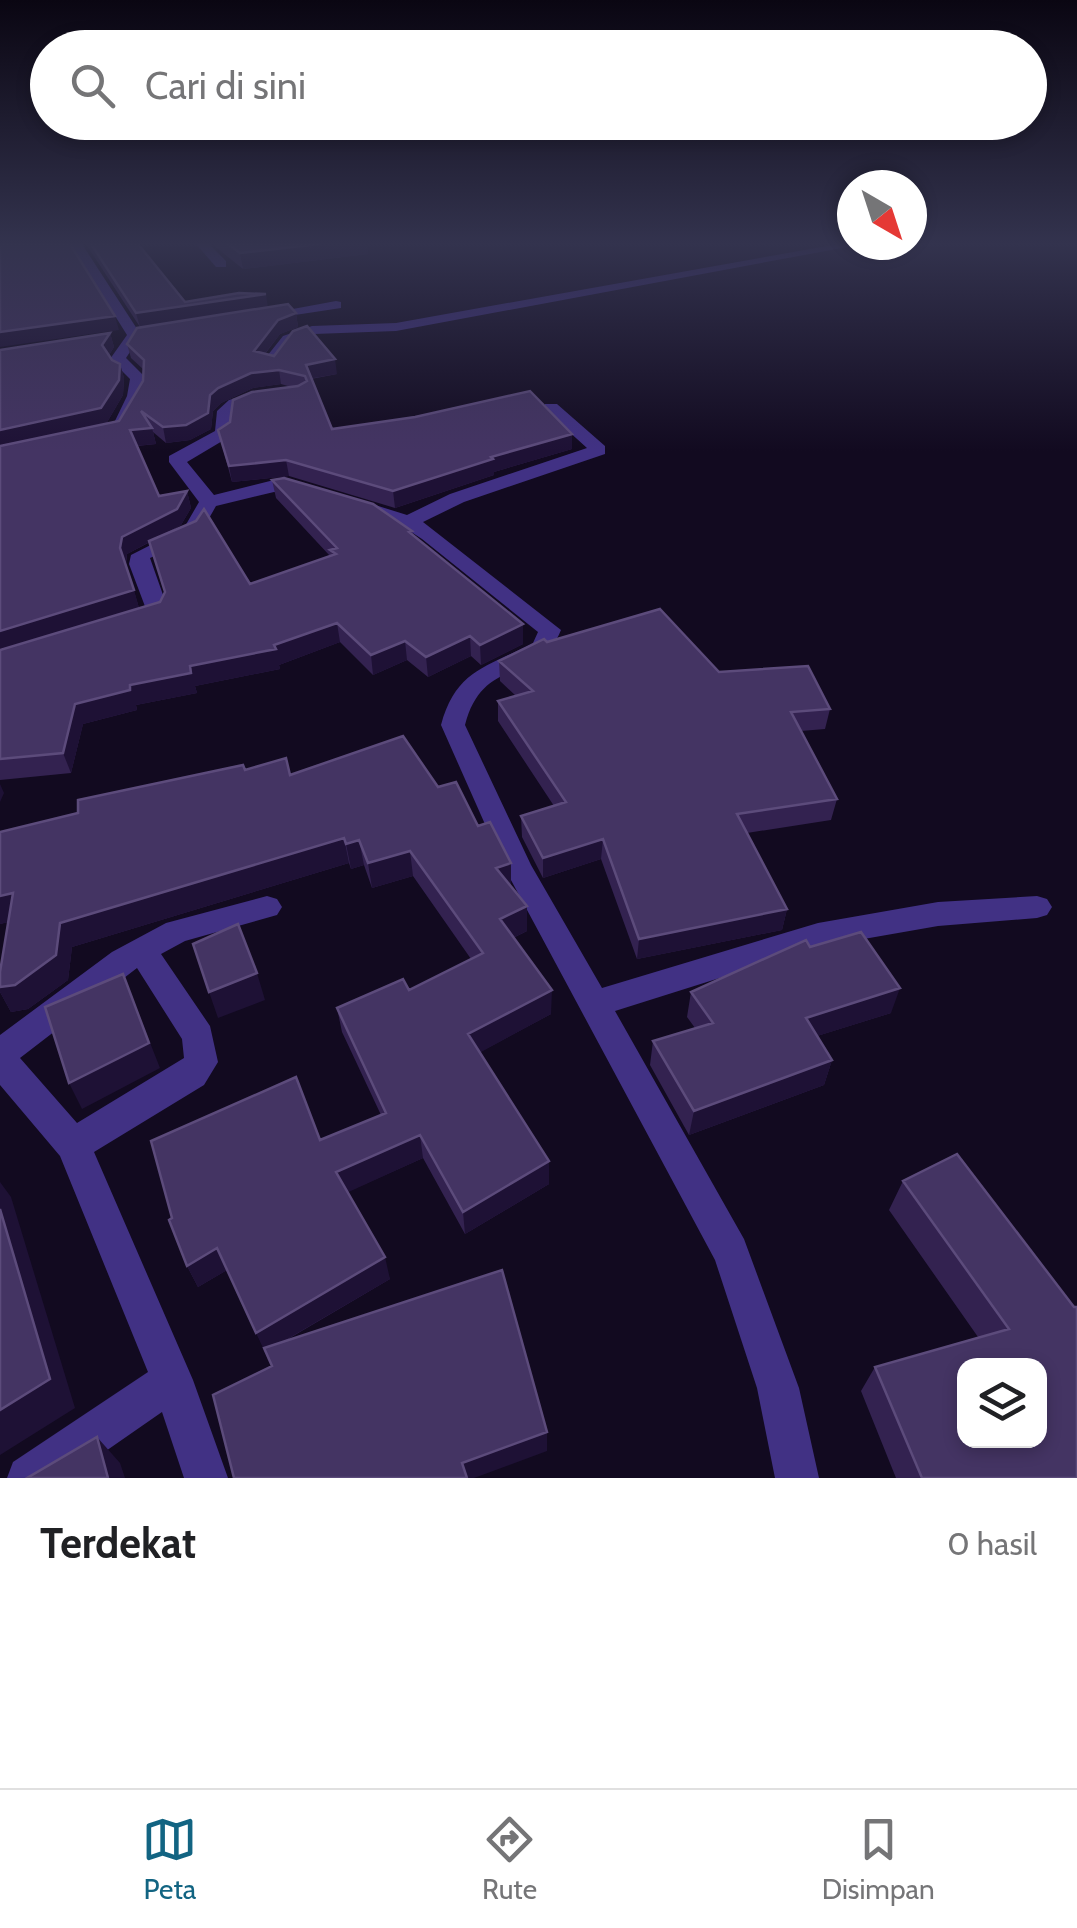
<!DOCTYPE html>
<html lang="id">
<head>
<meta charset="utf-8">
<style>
  body { margin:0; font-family:Cabin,sans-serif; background:#f2f2f2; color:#202124 }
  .controls { position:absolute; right:30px; bottom:30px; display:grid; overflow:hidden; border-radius:20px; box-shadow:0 5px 15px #0003 }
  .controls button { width:90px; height:90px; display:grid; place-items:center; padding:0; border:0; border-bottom:2px solid #e0e0e0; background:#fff; color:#202124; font:50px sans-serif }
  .compass { position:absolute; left:837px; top:170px; width:90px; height:90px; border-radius:50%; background:#fff; box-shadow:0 5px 15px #0003; rotate:141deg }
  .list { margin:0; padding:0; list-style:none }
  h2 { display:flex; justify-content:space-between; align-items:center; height:130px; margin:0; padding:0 40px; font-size:42px }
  h2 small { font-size:32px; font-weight:400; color:#757577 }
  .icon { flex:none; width:55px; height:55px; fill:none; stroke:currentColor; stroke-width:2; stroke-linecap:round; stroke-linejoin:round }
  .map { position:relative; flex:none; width:1077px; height:1478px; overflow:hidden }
  .search { position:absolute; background:#fff; box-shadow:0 5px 15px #0003; left:30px; right:30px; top:30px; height:110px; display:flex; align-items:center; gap:25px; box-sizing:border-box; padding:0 35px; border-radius:55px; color:#757577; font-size:38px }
  .sheet { height:310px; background:#fff }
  nav { display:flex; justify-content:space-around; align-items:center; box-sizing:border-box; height:140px; border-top:2px solid #e0e0e0; background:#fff; font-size:28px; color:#757577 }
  nav a { display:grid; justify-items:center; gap:5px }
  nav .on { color:#126482 }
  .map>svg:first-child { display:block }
</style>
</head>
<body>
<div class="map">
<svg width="1077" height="1478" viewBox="0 0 1077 1478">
  <rect width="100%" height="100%" fill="#120a20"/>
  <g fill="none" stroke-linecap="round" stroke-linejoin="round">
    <path fill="#413184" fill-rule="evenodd" d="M70,244h12l59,91 -15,23 20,20 -3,18 -15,31 -14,-4 13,-27 3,-17 -20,-20 17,-24z
      M196,244h13l17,17v6h-10z
      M838,244l20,1 -462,86 -82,3 -21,8 -20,26 -13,-3 23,-29 29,-10 84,-3z
      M336,301l5,1v6l-79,12 -7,-4z
      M265,390l6,2v6l-30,8 -8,7 -4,24 -42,25 27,33 60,-15 39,7 2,4 -9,6 -32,-5 -58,14 -17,30 -49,22 18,51c-10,14 -24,22 -42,18l-3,-5 23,-13 -17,-45 2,-9 53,-27 15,-26 -30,-40v-6l46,-25 2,-20 12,-11z
      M545,404h12l48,42v8l-141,48 -41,20 138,108c-22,55 -78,24 -96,95l66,140 71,123 216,-65 120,-21 99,-6 10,3 5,8 -5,8 -10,3 -99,8 -120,21 -203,64 129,228 55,149 20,90h-44l-18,-90 -42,-128 -211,-393 -63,-142c15,-56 47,-58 92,-82l5,-11 -116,-93 -20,-13 -53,-20 10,-6 48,15 43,-21 137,-46 -42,-38z
      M267,896l10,3 5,8 -5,8 -92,26 -24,13 49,72 8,36 -14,23 -110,67 99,228 35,98h-44l-22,-66 -95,66h-60l6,-16 135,-90 -88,-216 -60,-71v-50l112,-83 54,-29zM137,968l45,71 2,19 -107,65 -57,-65z"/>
  </g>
  <path fill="#332250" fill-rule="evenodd" d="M86,244h52l47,58 83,5 28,6 2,14 -18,7 -15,20 72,20 -26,5 21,50 240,5v15l-78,23v3l-99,33 -106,-32 -57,6 -14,-52 73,-43 -10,-3 -28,4 -32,15 -8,8 -2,18 -21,11 -24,3 -13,-11 3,12 -19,2 22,50 28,-5 4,17 -10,17 -19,11 88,48 80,-28 -54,-58 -4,-18 140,51 1,4 110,109 -42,21 -10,-9 -43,21 -21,-17 -34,15 -33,-33 -61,23 1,4 -85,17 2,7 -61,12 1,5 -54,14 -12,49 -71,7v-430l110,-17 4,14 -5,8 3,5 8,4 4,14 -1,17 -17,29 13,-3 24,-40 1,-11 -13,-12 -4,-14 100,-30 -87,13zM150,542l15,51 -5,9 -21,6 -13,-44 1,-10z
    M212,244h155l1,10 -125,15z
    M547,642l172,30 111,37 -5,20 -24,2 36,68 -6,21 -84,13 40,76 -5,21 -145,29 -36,-100 -58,19 -21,-41 -1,-21 33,-10 -56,-85v-20l18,-5 -16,-15 -1,-20z
    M245,770l193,17 40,39 33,61 16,19v25l-14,7 38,76 -71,38 69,132 -84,50 -42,-76 -76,34 43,87 -107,63 264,109 -275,-85 -45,-96 -29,17 -11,-21 133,-126 61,-25 -39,-83 -5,-24 72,-18 62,-31 -58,-83 -41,12 -8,-23 -13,4 -2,-6 -277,84 -4,33 -40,29 -17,3 -11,-20v-19l8,-51 -8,2v-92z
    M810,947l81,66 -74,23 15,24 -8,25 -135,50 -39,-70 3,-24 42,-13 -8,-11 4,-25z
    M903,1181l171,126 3,171h-181l-35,-87 14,-24 103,-30 -89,-127z"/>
  <path fill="#1e1135" d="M319,244h48l1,10 -125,15 -3,-16z
    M266,294l2,14 -128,19 -4,-14z
    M296,313l2,14 -18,7 -24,31 -2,-14 24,-31z
    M115,316l4,14 -119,17v-15z
    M110,333l4,14 -8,12 -4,-14z
    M335,359l2,15 -29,5 -2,-14z
    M120,364l4,14 -1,17 -17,29 -106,23v-17z
    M279,370l2,14 -28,4 -32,15 -8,8 -2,18 -21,11 -24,3 -3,-16 47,-32 8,-7 33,-15z
    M152,428l4,16 -22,2 -4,-16z
    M572,434v15l-78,23v3l-99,33 -2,-17 98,-34z
    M286,460l3,16 -57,6 -3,-16z
    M187,491l4,17 -10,17 -54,29 -2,11 -5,-17 2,-11z
    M134,590l5,18 -139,43v-20z
    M337,623l3,19 -61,23 1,4 -85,17 2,7 -61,12 1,5 -54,14 -12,49 -8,-20 12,-49 115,-38 84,-21z
    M523,624v20l-42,21 -1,-20z
    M470,636l1,20 -43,21 -2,-20z
    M405,641l2,19 -34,15 -2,-20z
    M0,784l4,9 -4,9z
    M344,838l5,25 -277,84 -4,33 -40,29 -17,3 -11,-20v-5l60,-64z
    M603,839l-2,20 -58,19v-20z
    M359,840l5,25 -13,4 -5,-25z
    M410,851l3,25 -41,12 -4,-25z
    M511,863v25l-15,-20z
    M13,893l12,25 -25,6v-28z
    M527,906v25l-27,13v-25z
    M787,909l-5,21 -145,29 2,-20z
    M257,973l8,27 -47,18 -9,-26z
    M123,974l37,94 -78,41 -13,-26z
    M900,988l-9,25 -93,29 8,-24z
    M552,990l-1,24 -81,44 -2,-24z
    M832,1060l-8,25 -135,50 5,-24z
    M420,1135l3,23 -81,37 -6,-23z
    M549,1161v23l-84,50 -2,-22z
    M0,1182l11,15 64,211 -75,47z
    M217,1248l10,22 -29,17 -11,-21z
    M385,1257l5,22 -125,73 -9,-19z
    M547,1432v19l-73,27h-9l-3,-15z
    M97,1437l23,26 5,15h-17z"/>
  <path fill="#443463" stroke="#5c4b7b" stroke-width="2.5" fill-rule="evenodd" d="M0,244h70l45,72 -115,16z
    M91,244h47l47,58 54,-9 27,1 -130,19z
    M228,244h91l-79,9z
    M288,304l8,9 -18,7 -24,31 20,5 19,-25 14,-5 28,33 -29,6 26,64 83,-12 115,-26 42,43 -81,23 2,2 -100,32 -107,-31 -57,6 -11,-36 12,-8 3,-22 19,-8 46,-6 9,-5 -2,-5 -26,-6 -28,3 -33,15 -8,7 -2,18 -22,12 -23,2 -22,-16 11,17 -22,2 29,66 28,-5 -10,18 -55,28 -2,11 14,42 -134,41v-185l119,-25 24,-40 1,-21 -17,-16 10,-16z
    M110,333l-8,12 10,15 8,4 -1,16 -18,28 -101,22v-80z
    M284,478l89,26 39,27 -3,1 114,92 -43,21 -10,-9 -44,21 -21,-16 -34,14 -34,-32 -63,22 2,4 -86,17 1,7 -61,12v5l-55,14 -12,49 -63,6v-109l160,-48 5,-10 -16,-51 47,-20 8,-12 46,75 86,-30 -6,-4 7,-2 -65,-68z
    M660,609l59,63 89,-6 22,43 -39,3 46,87 -100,15 50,95 -148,30 -36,-100 -60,19 -22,-42 45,-14 -68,-101 35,-10 -34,-30 45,-22 3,3z
    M403,736l35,51 18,-5 22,44 12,-4 21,41 -15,5 31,38 -27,13 52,71 -84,44 81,127 -86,51 -43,-77 -84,37 49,85 -129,76 -39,-85 -30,18 -18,-46 3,-2 -21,-77 145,-64 24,63 66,-27 -49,-105 66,-29 6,11 74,-37 -73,-102 -42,12 -9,-23 -13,4 -2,-6 -284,85 -4,32 -41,30 -15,2v-15l13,-79 -13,3v-64l78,-19v-13l165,-35 2,5 41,-12 4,17z
    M238,924l19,49 -48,19 -16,-48z
    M861,932l39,56 -94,30 26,42 -138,51 -41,-70 60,-18 -22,-31 115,-52 4,7z
    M123,974l26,69 -80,40 -24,-76z
    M957,1154l117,153h3v171h-155l-47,-111 134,-38 -106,-148zM964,1366h76v74h-76z
    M0,1209l50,170 -50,31z
    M502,1270l45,162 -85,31 5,15h-233l-21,-83 59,-29 -8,-18z
    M97,1437l11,41h-81z"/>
  <linearGradient id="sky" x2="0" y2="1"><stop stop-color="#0a0612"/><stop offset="0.54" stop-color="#33334e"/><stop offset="1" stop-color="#33334e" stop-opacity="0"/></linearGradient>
  <rect width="1077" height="451" fill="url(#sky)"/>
</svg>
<div class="controls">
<button><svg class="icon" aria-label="layers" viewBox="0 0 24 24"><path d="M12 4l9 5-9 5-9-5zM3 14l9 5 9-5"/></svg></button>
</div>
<svg class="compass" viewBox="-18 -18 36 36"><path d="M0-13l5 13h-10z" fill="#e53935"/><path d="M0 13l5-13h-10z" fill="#757577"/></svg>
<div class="search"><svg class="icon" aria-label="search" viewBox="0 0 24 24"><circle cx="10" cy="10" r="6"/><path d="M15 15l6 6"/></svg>Cari di sini</div>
</div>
<section class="sheet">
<h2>Terdekat<small>0 hasil</small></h2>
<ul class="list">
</ul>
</section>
<nav>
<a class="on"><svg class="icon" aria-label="map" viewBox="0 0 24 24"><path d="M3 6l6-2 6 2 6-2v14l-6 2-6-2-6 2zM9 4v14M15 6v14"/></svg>Peta</a>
<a><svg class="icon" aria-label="directions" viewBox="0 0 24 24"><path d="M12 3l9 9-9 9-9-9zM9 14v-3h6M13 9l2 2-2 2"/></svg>Rute</a>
<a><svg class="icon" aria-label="saved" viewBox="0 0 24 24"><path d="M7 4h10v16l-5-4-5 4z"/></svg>Disimpan</a>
</nav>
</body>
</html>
